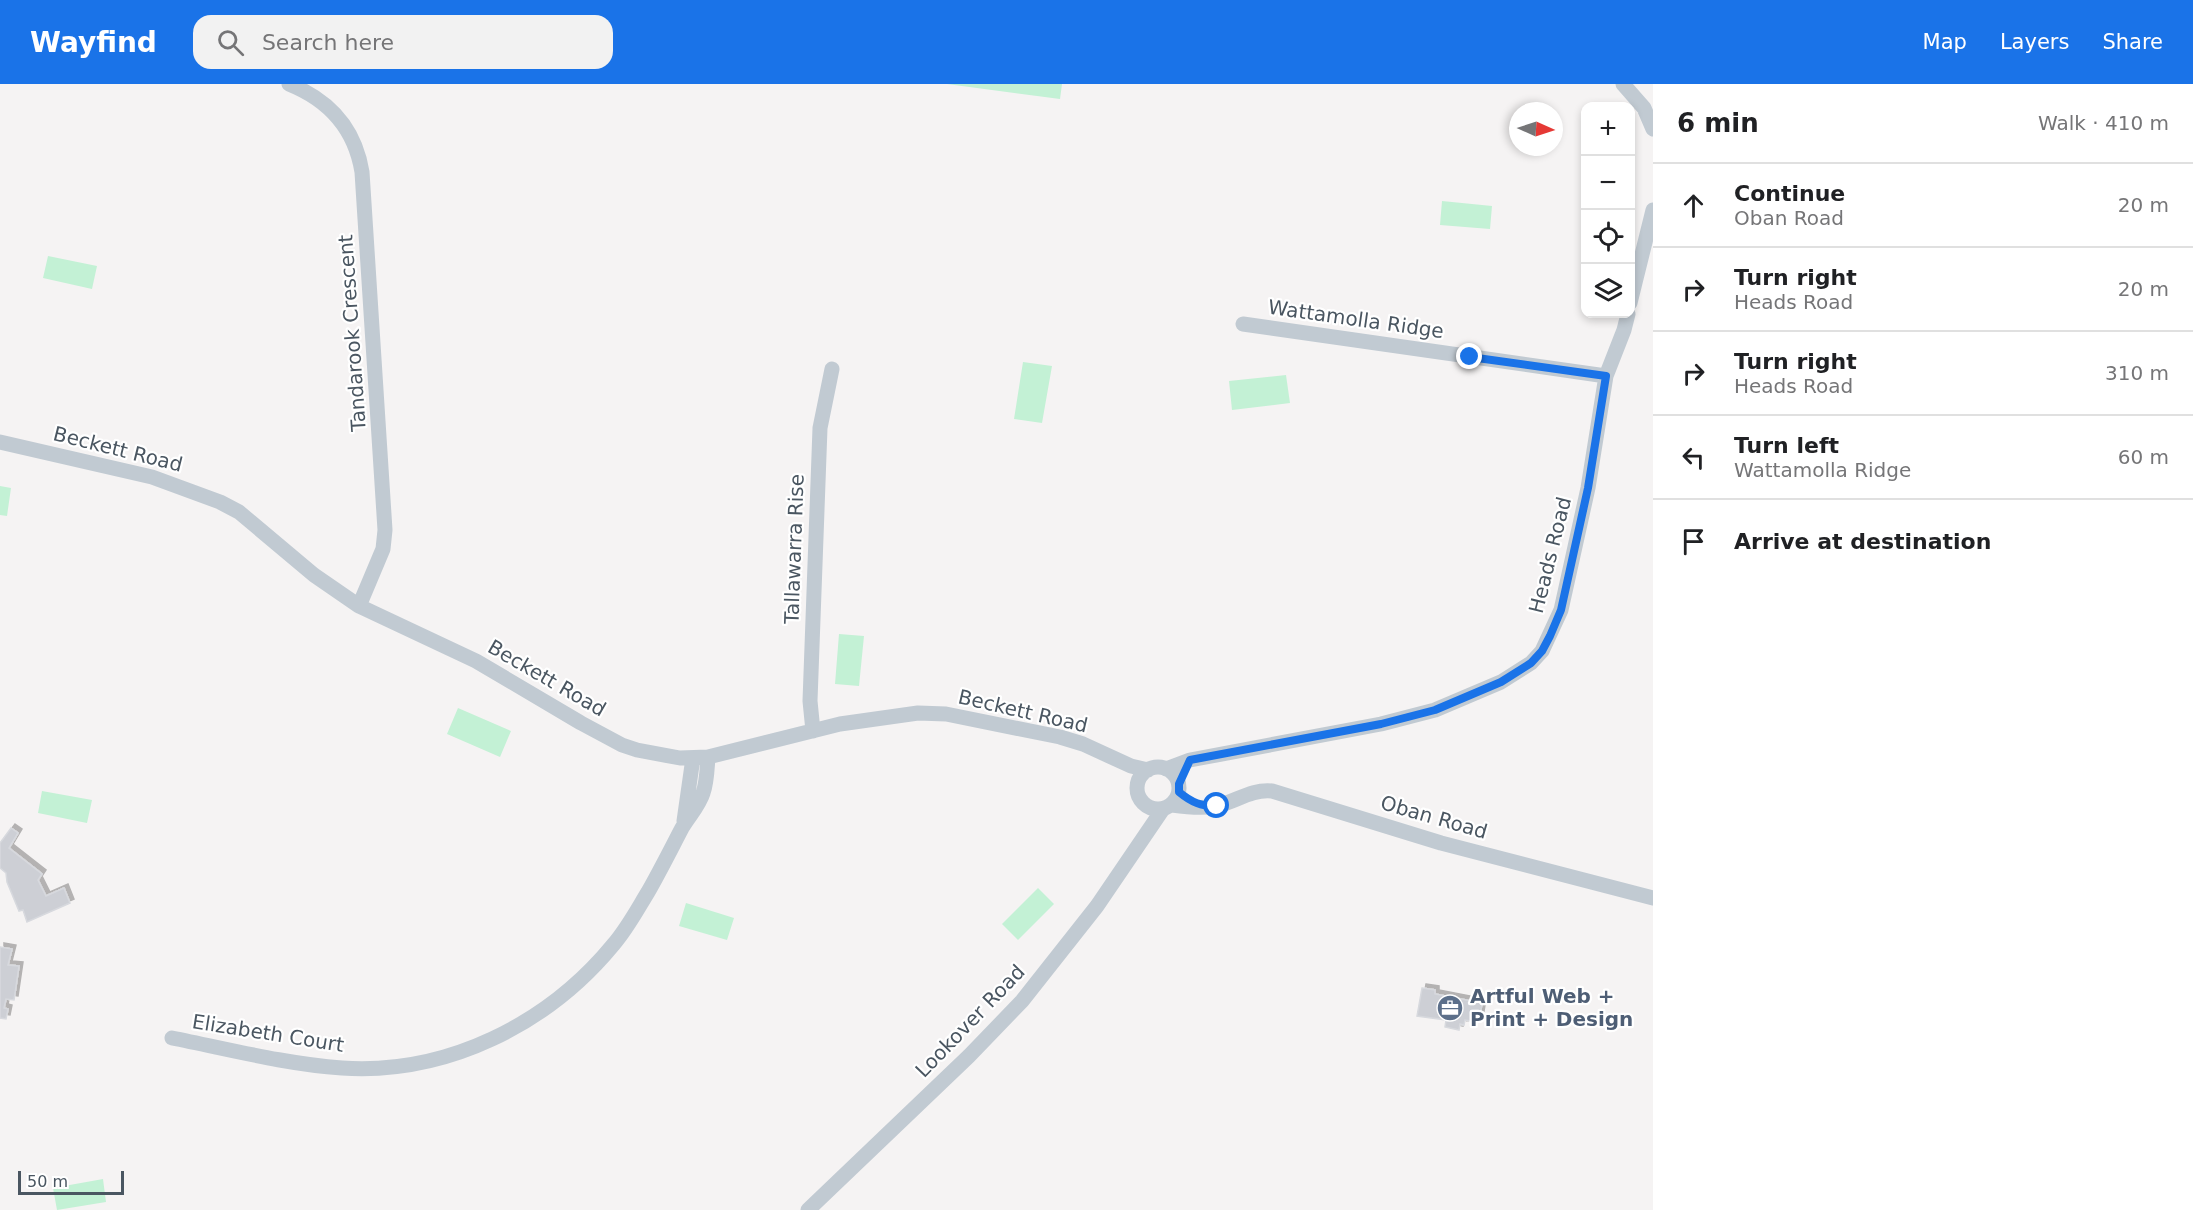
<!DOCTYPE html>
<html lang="en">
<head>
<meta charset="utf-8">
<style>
  body { margin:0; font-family:"DejaVu Sans",sans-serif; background:#f2f2f2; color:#202124 }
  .controls { position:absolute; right:18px; top:18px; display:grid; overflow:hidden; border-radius:12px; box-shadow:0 3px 9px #0003 }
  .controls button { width:54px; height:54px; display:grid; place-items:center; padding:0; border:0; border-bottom:2px solid #e0e0e0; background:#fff; color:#202124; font:30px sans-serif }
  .compass { position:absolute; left:1509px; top:18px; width:54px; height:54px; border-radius:50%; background:#fff; box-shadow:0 3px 9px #0003; rotate:93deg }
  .scale { position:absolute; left:18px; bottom:15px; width:106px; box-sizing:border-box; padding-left:6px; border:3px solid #4a5661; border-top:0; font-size:16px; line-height:21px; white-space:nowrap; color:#4a5661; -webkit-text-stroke:4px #fff; paint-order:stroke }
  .stop { position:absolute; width:18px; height:18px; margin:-14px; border:4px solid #1a73e8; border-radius:50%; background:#fff }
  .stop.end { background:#1a73e8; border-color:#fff; box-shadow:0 2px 6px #0008 }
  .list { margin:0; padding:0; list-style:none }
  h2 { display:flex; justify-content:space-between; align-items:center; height:78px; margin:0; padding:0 24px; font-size:26px }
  h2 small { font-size:20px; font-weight:400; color:#757577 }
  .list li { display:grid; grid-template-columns:39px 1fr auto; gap:18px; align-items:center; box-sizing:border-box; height:84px; padding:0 24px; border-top:2px solid #e0e0e0 }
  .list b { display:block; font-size:22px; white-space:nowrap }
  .list p { margin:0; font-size:20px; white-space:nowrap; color:#757577 }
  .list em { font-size:20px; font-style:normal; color:#757577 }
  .icon { flex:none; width:33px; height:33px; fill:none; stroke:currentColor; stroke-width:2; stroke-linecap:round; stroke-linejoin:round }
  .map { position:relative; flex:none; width:1653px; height:1126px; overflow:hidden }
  header { display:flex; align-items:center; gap:36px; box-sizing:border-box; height:84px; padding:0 30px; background:#1a73e8; color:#fff }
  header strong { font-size:28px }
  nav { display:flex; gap:33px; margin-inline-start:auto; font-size:21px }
  .search { width:420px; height:54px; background:#f2f2f2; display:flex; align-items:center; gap:15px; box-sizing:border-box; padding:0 21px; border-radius:18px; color:#757577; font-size:22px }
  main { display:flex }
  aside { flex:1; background:#fff }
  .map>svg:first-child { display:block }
</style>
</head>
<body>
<header>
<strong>Wayfind</strong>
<div class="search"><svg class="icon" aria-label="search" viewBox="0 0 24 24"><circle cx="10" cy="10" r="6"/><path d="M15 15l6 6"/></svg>Search here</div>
<nav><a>Map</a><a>Layers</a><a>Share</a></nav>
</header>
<main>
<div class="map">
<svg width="1653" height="1126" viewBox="0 0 1653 1126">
  <defs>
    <filter id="shadow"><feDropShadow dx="4" dy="-4" stdDeviation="0" flood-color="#0004"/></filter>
  </defs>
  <rect width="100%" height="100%" fill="#f5f3f3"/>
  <path fill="#c3f1d5" d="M947,0h115l-2,15z
    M1442,117l50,5 -2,23 -50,-4z
    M48,172l49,10 -5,23 -49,-11z
    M1023,278l29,4 -10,57 -28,-4z
    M1286,291l4,28 -58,7 -3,-29z
    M0,402l11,2 -4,28 -7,-1z
    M839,550l25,2 -5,50 -24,-2z
    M458,624l53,23 -11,26 -53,-23z
    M42,707l50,9 -5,23 -49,-10z
    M1038,804l16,16 -36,36 -16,-16z
    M686,819l48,15 -7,22 -48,-14z
    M103,1095l3,23 -49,8 -4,-22z"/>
  <path fill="#cdcfd5" stroke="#d7d9de" stroke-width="1.5" filter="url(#shadow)" d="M11,744l7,5 -9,15 33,26 -4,6 8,16 18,-8 6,15 -43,19 -4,-12 -4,1 -12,-29 -1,-9 -6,-5v-25z
    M0,863l12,2 -4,16 11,1 -5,34 -8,-1 -2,9 4,1 -2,10 -6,-1z
    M1422,904l13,2v4l47,9 -2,12 -8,-2 -1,8 -6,-1 -1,5 -4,-1 -1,6 -14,-3 1,-7 -29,-4z"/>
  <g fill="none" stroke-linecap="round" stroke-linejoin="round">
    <path stroke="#c1cad2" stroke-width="15" d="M289,0c40,16 66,45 73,88l23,358 -2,19 -24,57
      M1623,0l21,24 9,21
      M1630,219l23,-93
      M1243,240l363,52
      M0,358l152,35 68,25 19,10 75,63 45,31 117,55 105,62 41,22 15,5 43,8 28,-1 132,-33 78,-11 28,1 114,23 23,7 48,22 17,4
      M813,647l-3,-30 10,-273 12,-59
      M1137 704a21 21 0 1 1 42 0a21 21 0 1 1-42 0Z
      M1166,685l24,-9 191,-36 54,-14 66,-28 30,-19 11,-12 19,-41 27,-122 18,-112 18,-46 4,-16
      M1172,721c14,2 30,4 44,1 20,-4 34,-17 56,-15l169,52 212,55
      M684,737l9,-63
      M172,954c56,11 113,26 170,30 105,7 206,-44 271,-123 14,-16 24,-35 35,-53 12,-21 23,-43 34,-64 7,-12 17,-22 21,-35 4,-11 4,-24 5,-36
      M808,1126l161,-154 53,-55 75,-95 66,-97"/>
  </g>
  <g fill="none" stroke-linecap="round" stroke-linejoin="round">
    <path stroke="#1a73e8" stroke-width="8" d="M1217,722c-15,1 -26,-4 -38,-14v-8l11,-24 191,-36 54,-14 66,-28 30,-19 11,-12 8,-15 11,-26 27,-122 18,-112 -136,-19"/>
  </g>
  <defs>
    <symbol id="office-disc" viewBox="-11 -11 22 22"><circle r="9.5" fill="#5c6f8a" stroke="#fff"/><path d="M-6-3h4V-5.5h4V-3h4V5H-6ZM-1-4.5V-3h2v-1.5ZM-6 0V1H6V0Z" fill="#fff"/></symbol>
  </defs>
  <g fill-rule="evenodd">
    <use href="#office-disc" x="1435" y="909" width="30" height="30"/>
  </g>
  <g text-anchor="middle" stroke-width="4.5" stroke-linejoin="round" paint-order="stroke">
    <g font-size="20" fill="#4a5661" stroke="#fff">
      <text transform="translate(1356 235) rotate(8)" y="7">Wattamolla Ridge</text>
      <text transform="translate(352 249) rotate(-94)" y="7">Tandarook Crescent</text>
      <text transform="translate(118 365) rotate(14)" y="7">Beckett Road</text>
      <text transform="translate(794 465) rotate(-88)" y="7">Tallawarra Rise</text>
      <text transform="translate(1550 471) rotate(-76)" y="7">Heads Road</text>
      <text transform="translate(547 594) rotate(30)" y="7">Beckett Road</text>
      <text transform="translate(1023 627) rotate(13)" y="7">Beckett Road</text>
      <text transform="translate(1434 733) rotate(16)" y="7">Oban Road</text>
      <text transform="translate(970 937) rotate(-46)" y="7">Lookover Road</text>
      <text transform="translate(268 949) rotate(9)" y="7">Elizabeth Court</text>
    </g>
    <g font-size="20" font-weight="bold" fill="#4e5e75" stroke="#fff" text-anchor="start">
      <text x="1470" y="919">Artful Web +<tspan x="1470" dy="23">Print + Design</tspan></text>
    </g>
  </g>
</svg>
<div class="controls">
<button>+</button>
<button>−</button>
<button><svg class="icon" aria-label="locate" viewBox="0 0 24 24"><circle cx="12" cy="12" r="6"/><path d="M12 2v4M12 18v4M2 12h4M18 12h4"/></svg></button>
<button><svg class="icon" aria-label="layers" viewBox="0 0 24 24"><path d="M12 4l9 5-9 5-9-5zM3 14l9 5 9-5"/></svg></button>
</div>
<svg class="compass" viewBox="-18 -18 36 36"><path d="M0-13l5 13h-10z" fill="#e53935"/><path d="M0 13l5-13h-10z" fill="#757577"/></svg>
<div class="scale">50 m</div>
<div class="stop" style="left:1217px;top:722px"></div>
<div class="stop end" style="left:1470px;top:273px"></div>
</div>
<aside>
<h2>6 min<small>Walk · 410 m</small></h2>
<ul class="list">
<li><svg class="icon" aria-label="ahead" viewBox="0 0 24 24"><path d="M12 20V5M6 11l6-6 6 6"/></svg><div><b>Continue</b><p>Oban Road</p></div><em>20 m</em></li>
<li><svg class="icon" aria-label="right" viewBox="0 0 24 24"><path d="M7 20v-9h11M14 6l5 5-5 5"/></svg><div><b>Turn right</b><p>Heads Road</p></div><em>20 m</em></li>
<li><svg class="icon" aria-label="right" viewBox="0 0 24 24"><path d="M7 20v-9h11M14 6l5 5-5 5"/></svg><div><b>Turn right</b><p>Heads Road</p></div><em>310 m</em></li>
<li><svg class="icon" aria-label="left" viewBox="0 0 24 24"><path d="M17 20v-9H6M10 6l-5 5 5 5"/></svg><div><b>Turn left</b><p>Wattamolla Ridge</p></div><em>60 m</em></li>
<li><svg class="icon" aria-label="arrive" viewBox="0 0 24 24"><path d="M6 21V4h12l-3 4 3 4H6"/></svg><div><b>Arrive at destination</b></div></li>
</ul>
</aside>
</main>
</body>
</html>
